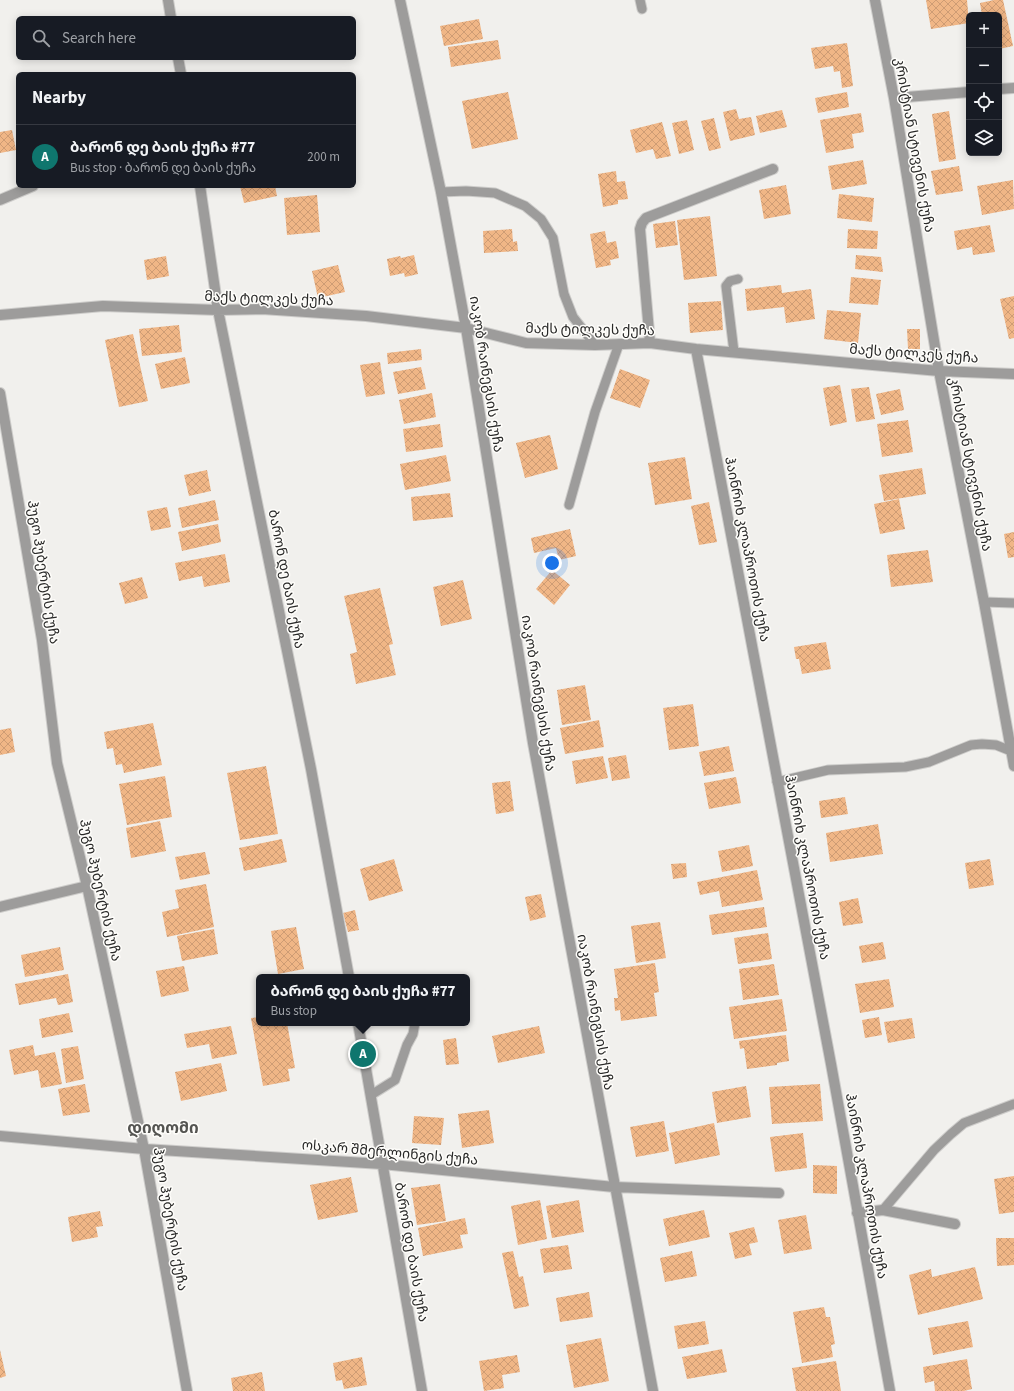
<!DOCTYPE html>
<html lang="en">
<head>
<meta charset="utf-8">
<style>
  body { margin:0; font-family:"Source Sans 3","Noto Sans Georgian",sans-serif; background:#242831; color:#f1f3f6 }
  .controls { position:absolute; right:12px; top:12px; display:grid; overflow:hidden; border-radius:6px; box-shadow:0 2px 10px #0003 }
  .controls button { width:36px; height:36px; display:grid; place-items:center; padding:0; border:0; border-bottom:1px solid #363941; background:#171b24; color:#f1f3f6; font:20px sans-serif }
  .you { position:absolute; left:552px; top:563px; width:14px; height:14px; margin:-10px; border:3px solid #fff; border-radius:50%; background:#1a73e8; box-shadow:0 0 0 6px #1a73e833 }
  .badge { display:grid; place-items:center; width:26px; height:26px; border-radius:50%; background:#0f766e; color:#fff; font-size:13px; font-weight:700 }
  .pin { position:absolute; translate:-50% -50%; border:2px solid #fff; box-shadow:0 1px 4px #0006 }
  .popup { position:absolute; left:256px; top:974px; width:214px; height:52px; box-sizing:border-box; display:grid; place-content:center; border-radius:6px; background:#171b24; filter:drop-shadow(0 1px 3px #0005); font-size:13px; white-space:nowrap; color:#9ea1a6 }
  .popup b { font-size:15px; color:#f1f3f6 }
  .popup::after { content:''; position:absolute; left:50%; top:100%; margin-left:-8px; border:8px solid transparent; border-top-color:#171b24 }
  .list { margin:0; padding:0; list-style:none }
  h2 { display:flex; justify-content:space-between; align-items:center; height:52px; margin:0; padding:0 16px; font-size:17px }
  h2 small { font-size:13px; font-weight:400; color:#9ea1a6 }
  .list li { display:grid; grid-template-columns:26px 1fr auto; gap:12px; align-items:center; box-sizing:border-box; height:64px; padding:0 16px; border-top:1px solid #363941 }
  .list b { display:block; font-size:15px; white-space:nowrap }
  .list p { margin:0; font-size:13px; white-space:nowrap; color:#9ea1a6 }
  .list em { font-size:13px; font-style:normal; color:#9ea1a6 }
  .icon { flex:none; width:22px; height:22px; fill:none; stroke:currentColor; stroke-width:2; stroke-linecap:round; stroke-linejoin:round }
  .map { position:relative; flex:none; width:1014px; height:1391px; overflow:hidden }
  .search { position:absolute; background:#171b24; box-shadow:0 2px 10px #0003; left:16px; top:16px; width:340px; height:44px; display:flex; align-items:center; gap:10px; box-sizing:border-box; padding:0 14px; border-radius:6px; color:#9ea1a6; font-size:15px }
  .panel { position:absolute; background:#171b24; box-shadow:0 2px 10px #0003; left:16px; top:72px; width:340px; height:116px; border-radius:6px }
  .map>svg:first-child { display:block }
</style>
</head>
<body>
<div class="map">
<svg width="1014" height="1391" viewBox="0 0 1014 1391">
  <defs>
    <pattern id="building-cross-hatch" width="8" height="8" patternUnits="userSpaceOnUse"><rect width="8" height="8" fill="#f0b686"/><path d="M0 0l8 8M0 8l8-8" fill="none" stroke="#ce9c74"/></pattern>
  </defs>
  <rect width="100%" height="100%" fill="#f1f0ed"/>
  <path fill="url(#building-cross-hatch)" d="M926,0h41l2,23 -38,6z
    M994,0h9l10,46 -14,3v-34h-17l-2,-12z
    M479,19l4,20 -39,7 -4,-20z
    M498,40l3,19 -50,8 -3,-20z
    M847,43l6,43 -11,2 -2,-17 -6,1 -1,-6 -18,3 -4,-21z
    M508,92l10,47 -46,10 -10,-48z
    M847,92l2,15 -31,6 -3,-15z
    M736,109l3,10 12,-2 4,18 -25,6 -7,-29z
    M782,110l5,17 -27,6 -4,-17z
    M949,111l7,48 -17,3 -7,-48z
    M861,113l3,19 -12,2 2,14 -28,5 -6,-33z
    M714,118l7,30 -12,3 -8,-30z
    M687,120l7,30 -15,4 -7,-31z
    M662,122l9,34 -15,3 -3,-10 -17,4 -6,-23z
    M12,130l4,20 -16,3v-21z
    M863,160l4,24 -35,6 -4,-24z
    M959,166l4,25 -27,4 -5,-24z
    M616,171l1,11 8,-1 3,18 -10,1v4l-15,3 -5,-33z
    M1013,180l1,29 -32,6 -5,-29z
    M786,185l5,29 -27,5 -5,-29z
    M240,186h35l2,10 -33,7z
    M839,194l35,4 -2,24 -35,-4z
    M317,195l3,37 -33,3 -3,-37z
    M710,216l7,60 -33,4 -7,-60z
    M675,221l3,24 -22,3 -3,-24z
    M990,225l5,27 -22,3 -1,-8 -15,3 -3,-19z
    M512,229l1,13 4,-1 1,10 -34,2 -1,-22z
    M848,229l30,2 -1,18 -30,-1z
    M605,231l2,12 9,-2 3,17 -9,2 1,5 -15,3 -6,-34z
    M414,255l4,19 -13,3 -1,-4 -14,3 -3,-17 13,-3 1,2z
    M856,255l25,2 2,15 -28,-3z
    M166,256l3,20 -22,4 -3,-20z
    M338,265l7,27 -27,6 -6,-27z
    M851,277l30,3 -3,25 -29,-2z
    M781,285l1,8 29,-4 4,30 -29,4 -2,-16 -37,4 -2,-22z
    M1014,296v42l-5,1 -9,-40z
    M721,301l2,29 -33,3 -2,-30z
    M827,310l34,3 -3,30 -34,-4z
    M179,325l3,27 -40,4 -3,-27z
    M907,329h13v20h-12z
    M133,334l15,67 -29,6 -14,-67z
    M421,349l1,11 -34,4 -1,-11z
    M185,357l5,26 -29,6 -6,-25z
    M380,362l5,32 -19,3 -6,-32z
    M421,367l5,22 -28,5 -5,-22z
    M620,369l30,11 -10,28 -30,-10z
    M840,385l7,37 -17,4 -7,-38z
    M869,387l6,32 -19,3 -5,-33z
    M900,389l4,21 -23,5 -5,-21z
    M432,393l4,24 -32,7 -5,-24z
    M908,420l5,32 -31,5 -5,-33z
    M440,424l3,23 -37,5 -3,-23z
    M550,435l8,34 -33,9 -9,-35z
    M446,455l5,26 -46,9 -5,-26z
    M685,457l7,42 -37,6 -7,-42z
    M922,468l4,26 -42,7 -5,-26z
    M207,470l4,21 -22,5 -5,-21z
    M450,493l3,24 -40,4 -2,-24z
    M899,499l6,30 -25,5 -6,-30z
    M215,500l4,20 -37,8 -4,-20z
    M709,502l8,40 -18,3 -8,-39z
    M167,507l4,20 -20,4 -4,-20z
    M218,524l3,18 -39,9 -4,-19z
    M570,529l6,27 -17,4 -3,-12 -22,5 -3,-15z
    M1014,532v25l-6,1 -4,-24z
    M928,550l5,32 -42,5 -4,-32z
    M225,554l5,28 -26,5 -2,-11 -23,5 -4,-18z
    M552,570l18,15 -16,20 -18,-16z
    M142,577l6,21 -23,6 -6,-21z
    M463,580l9,39 -31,7 -8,-39z
    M380,588l13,56 -4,1 7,30 -40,9 -6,-30 7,-2 -13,-56z
    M826,642l5,27 -29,5 -3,-15h-3l-2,-12z
    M585,685l6,35 -29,5 -5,-35z
    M693,704l6,42 -30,4 -6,-42z
    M599,720l5,27 -39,7 -5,-26z
    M153,723l9,42 -38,8 -2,-9 -6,1 -3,-17 -6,1 -3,-17z
    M11,728l4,24 -15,3v-25z
    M729,746l5,25 -30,5 -5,-24z
    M626,755l4,23 -18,3 -4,-23z
    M603,756l5,22 -32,6 -4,-23z
    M266,766l12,68 -38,6 -13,-67z
    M165,776l7,41 -45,8 -8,-41z
    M736,777l5,26 -32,6 -5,-26z
    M510,781l4,30 -18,3 -4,-31z
    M845,797l3,17 -27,4 -2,-17z
    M160,821l6,30 -35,7 -5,-30z
    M878,824l5,30 -53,8 -4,-29z
    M282,839l5,23 -43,9 -5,-23z
    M749,845l4,21 -31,6 -4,-21z
    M205,852l5,22 -30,6 -5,-23z
    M394,859l9,32 -34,10 -9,-32z
    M990,859l4,26 -25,4 -4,-26z
    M686,863l1,14 -14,2 -2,-15z
    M757,870l6,30 -41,7 -3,-16 -19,4 -3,-13z
    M206,884l8,43 -47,10 -5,-25 17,-4 -4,-18z
    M541,894l5,23 -16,4 -5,-24z
    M858,898l5,25 -20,3 -4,-24z
    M764,907l3,20 -55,8 -3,-20z
    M355,910l4,20 -11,2 -5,-19z
    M660,922l6,36 -30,5 -5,-37z
    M296,927l8,42 -26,5 -7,-43z
    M214,929l4,25 -36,7 -5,-25z
    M768,933l4,26 -34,5 -4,-26z
    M883,942l3,17 -24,4 -3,-17z
    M60,947l4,23 -39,7 -4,-22z
    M655,963l4,29 -5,1 3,23 -36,5 -1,-11 -5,1 -1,-13h4l-4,-29z
    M774,964l5,31 -36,5 -4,-31z
    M184,966l5,25 -28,6 -5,-26z
    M68,974l5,28 -15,3 -2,-7 -37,7 -4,-21z
    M889,979l5,28 -34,6 -5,-29z
    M782,999l5,32 -53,8 -5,-32z
    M69,1013l4,19 -31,6 -3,-19z
    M259,1017v6h28l8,45 -7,1 2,12 -27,5 -12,-68z
    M879,1017l3,18 -17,3 -3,-18z
    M912,1018l3,20 -27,5 -4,-21z
    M231,1026l6,28 -25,5 -3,-15 -22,4 -3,-14z
    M539,1026l6,27 -47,10 -6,-27z
    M786,1035l3,26 -12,2v2l-30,4 -3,-21 -4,1 -1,-8z
    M456,1038l3,26 -13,1 -3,-25z
    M33,1045l2,11 20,-4 7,32 -21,4 -3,-18 -24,5 -5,-25z
    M78,1046l6,33 -18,4 -5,-34z
    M221,1063l6,28 -46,10 -6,-29z
    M85,1084l5,28 -27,4 -5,-27z
    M820,1084l3,37 -51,3 -3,-37z
    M746,1086l5,31 -34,6 -5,-31z
    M489,1110l5,33 -32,5 -4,-34z
    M414,1116l30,2 -3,27 -29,-2z
    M664,1121l5,30 -33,6 -6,-30z
    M714,1123l6,32 -45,9 -6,-31z
    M803,1133l4,35 -32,4 -5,-35z
    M813,1165l24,1v28l-24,-1z
    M1014,1176v36l-15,2 -5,-35z
    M351,1177l7,35 -40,8 -8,-35z
    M440,1184l6,37 -29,4 -6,-37z
    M540,1200l7,39 -29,6 -7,-39z
    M579,1200l5,32 -32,6 -6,-32z
    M704,1210l6,27 -41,9 -6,-27z
    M100,1211l3,15 -7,1 2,10 -26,5 -4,-25z
    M806,1215l6,34 -28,5 -6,-34z
    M465,1218l3,16 -8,1 3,13 -40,8 -5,-28z
    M754,1227l4,15 -9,2 3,11 -17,4 -6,-26z
    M996,1238h18v27l-17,1z
    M568,1245l4,24 -28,4 -4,-24z
    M513,1251l6,26 4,-1 6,30 -15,3 -12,-56z
    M692,1251l5,25 -32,6 -5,-24z
    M975,1267l8,32 -65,16 -9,-40 22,-6 1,8z
    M589,1292l4,25 -33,5 -4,-24z
    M824,1307l2,10h4l5,27 -4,1 2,12 -31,6 -9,-51z
    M705,1321l4,23 -31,5 -4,-23z
    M968,1321l5,26 -40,8 -5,-27z
    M601,1338l8,43 -35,7 -8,-43z
    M722,1349l5,23 -40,7 -5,-22z
    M0,1350l6,26 -6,2z
    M517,1355l3,17 -18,3 2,13 -20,3 -5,-30z
    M362,1357l5,28 -23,4 -2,-9 -6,1 -3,-18z
    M967,1359l5,30 -8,2h-29l-1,-10 -9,2 -2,-16z
    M836,1361l5,30h-45l-4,-23z
    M262,1372l3,19h-32l-2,-13z"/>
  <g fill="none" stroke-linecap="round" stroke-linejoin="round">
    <defs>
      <path id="lane" d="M640,0l2,9
        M441,192l25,-1 29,2 30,13 16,13 12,19 11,56 9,23 22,28
        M734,352l-8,-66 4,-5 8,-2
        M569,505l26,-93 24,-68
        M984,602l30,1
        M777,782l51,-12 77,-3 24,-5 42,-17 11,-1 14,1 15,6
        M371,1095l24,-15 12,-35 6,-11 2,-11
        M883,1210l51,-60 17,-16 13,-11 50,-19"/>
      <path id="street" d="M168,0l3,18
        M400,0l41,192 25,136 67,415 120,648
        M875,0l19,98 45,273 45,231 30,164
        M178,58l3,16
        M999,89l15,-1
        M894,98l75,-6
        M200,186l18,124 93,459 38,208
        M0,200l33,-14
        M0,315l103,-9 115,4 44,-1 104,7 100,12 60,15 69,2 55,-2 46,6 243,22 75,3
        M650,343l-10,-114 2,-6 4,-5 127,-49
        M696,349l135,715 59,327
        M0,393l42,247 15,123 30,123 57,263 43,242
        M0,907l87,-21
        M358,1023l64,368
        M0,1136l144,13 238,15 232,23 165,6
        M857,1213l26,-3 72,14"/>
    </defs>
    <use href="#lane" stroke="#cdccca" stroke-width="11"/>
    <use href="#street" stroke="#cdccca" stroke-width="12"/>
    <use href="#lane" stroke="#9d9c9b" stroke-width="9"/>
    <use href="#street" stroke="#9d9c9b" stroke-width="10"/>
  </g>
  <g text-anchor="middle" stroke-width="3" stroke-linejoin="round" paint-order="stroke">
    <g font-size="14" fill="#292928" stroke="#fefdfa">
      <text transform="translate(915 145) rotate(80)" y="5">კრისტიან სტივენის ქუჩა</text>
      <text transform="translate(269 298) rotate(2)" y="5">მაქს ტილკეს ქუჩა</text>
      <text transform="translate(590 329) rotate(1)" y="5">მაქს ტილკეს ქუჩა</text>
      <text transform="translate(914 353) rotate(4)" y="5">მაქს ტილკეს ქუჩა</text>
      <text transform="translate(487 374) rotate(81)" y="5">იაკობ რაინეგსის ქუჩა</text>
      <text transform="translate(971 464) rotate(79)" y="5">კრისტიან სტივენის ქუჩა</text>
      <text transform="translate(748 549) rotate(79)" y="5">ჰაინრიხ კლაპროთის ქუჩა</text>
      <text transform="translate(44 572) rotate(81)" y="5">ჰუგო ჰუბერტის ქუჩა</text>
      <text transform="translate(287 579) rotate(79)" y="5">ბარონ დე ბაის ქუჩა</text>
      <text transform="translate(539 693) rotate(81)" y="5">იაკობ რაინეგსის ქუჩა</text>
      <text transform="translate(808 867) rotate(79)" y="5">ჰაინრიხ კლაპროთის ქუჩა</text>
      <text transform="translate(101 890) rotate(77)" y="5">ჰუგო ჰუბერტის ქუჩა</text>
      <text transform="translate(596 1012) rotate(80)" y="5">იაკობ რაინეგსის ქუჩა</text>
      <text transform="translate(390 1152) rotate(5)" y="5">ოსკარ შმერლინგის ქუჩა</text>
      <text transform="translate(867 1186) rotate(80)" y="5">ჰაინრიხ კლაპროთის ქუჩა</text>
      <text transform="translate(171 1219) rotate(80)" y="5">ჰუგო ჰუბერტის ქუჩა</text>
      <text transform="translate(412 1252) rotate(80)" y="5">ბარონ დე ბაის ქუჩა</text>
    </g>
    <g font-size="16" font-weight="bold" fill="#545451" stroke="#fefdfa">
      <text x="163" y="1133">დიღომი</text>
    </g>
  </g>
</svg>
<div class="controls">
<button>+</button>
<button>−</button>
<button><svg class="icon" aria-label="locate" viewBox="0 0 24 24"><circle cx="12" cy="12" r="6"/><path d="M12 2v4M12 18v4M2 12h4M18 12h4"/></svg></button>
<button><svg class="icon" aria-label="layers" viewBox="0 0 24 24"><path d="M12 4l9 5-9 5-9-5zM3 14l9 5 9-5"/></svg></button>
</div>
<div class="you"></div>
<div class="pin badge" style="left:363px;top:1054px">A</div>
<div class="popup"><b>ბარონ დე ბაის ქუჩა #77</b>Bus stop</div>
<div class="search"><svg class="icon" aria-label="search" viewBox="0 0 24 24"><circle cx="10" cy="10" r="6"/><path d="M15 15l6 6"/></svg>Search here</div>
<section class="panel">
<h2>Nearby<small></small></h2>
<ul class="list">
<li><span class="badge">A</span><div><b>ბარონ დე ბაის ქუჩა #77</b><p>Bus stop · ბარონ დე ბაის ქუჩა</p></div><em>200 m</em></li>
</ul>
</section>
</div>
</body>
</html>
